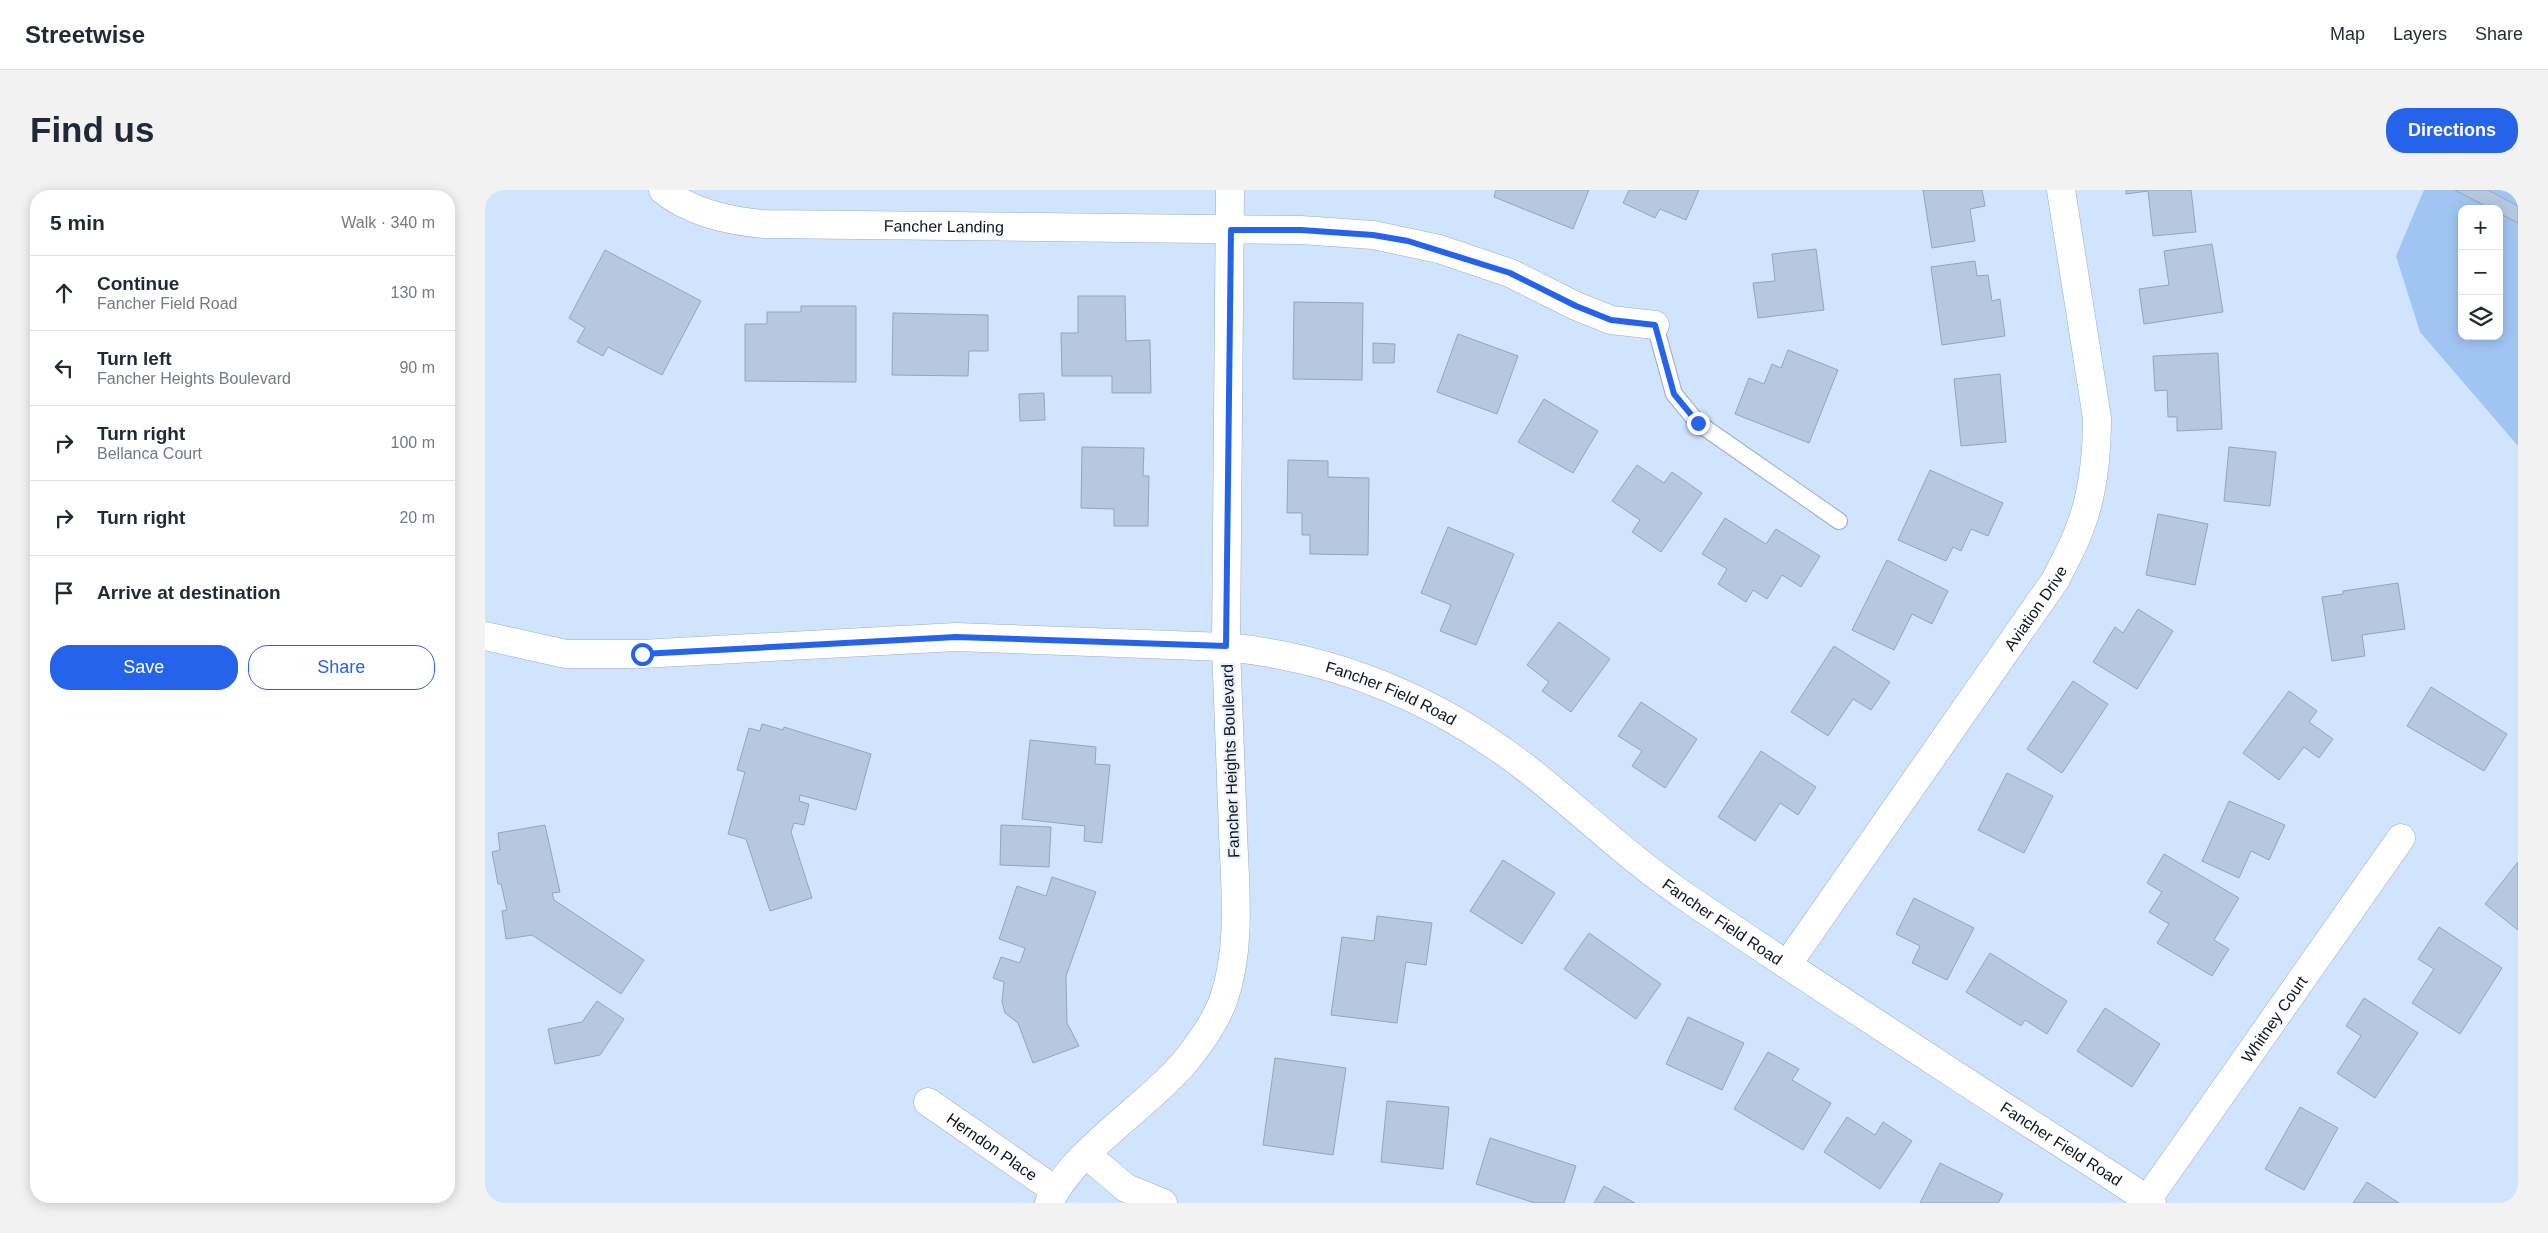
<!DOCTYPE html>
<html lang="en">
<head>
<meta charset="utf-8">
<style>
  body { margin:0; font-family:Arial,sans-serif; background:#f2f2f3; color:#1f2937 }
  .controls { position:absolute; right:15px; top:15px; display:grid; overflow:hidden; border-radius:10px; box-shadow:0 2px 12px #0003 }
  .controls button { width:45px; height:45px; display:grid; place-items:center; padding:0; border:0; border-bottom:1px solid #e0e1e3; background:#fff; color:#1f2937; font:25px sans-serif }
  .stop { position:absolute; width:15px; height:15px; margin:-11px; border:4px solid #2563eb; border-radius:50%; background:#fff }
  .stop.end { background:#2563eb; border-color:#fff; box-shadow:0 1px 5px #0008 }
  .list { margin:0; padding:0; list-style:none }
  h2 { display:flex; justify-content:space-between; align-items:center; height:65px; margin:0; padding:0 20px; font-size:21px }
  h2 small { font-size:16px; font-weight:400; color:#747a83 }
  .list li { display:grid; grid-template-columns:32px 1fr auto; gap:15px; align-items:center; box-sizing:border-box; height:75px; padding:0 20px; border-top:1px solid #e0e1e3 }
  .list b { display:block; font-size:19px; white-space:nowrap }
  .list p { margin:0; font-size:16px; white-space:nowrap; color:#747a83 }
  .list em { font-size:16px; font-style:normal; color:#747a83 }
  .actions { display:flex; gap:10px; padding:15px 20px }
  .actions a { flex:1; padding:11px 0; border:1px solid #2563eb; border-radius:20px; text-align:center; font-size:18px; color:#2563eb }
  .actions .main { background:#2563eb; color:#fff }
  .icon { flex:none; width:28px; height:28px; fill:none; stroke:currentColor; stroke-width:2; stroke-linecap:round; stroke-linejoin:round }
  .map { position:relative; flex:none; width:2033px; height:1013px; overflow:hidden; border-radius:20px }
  header { display:flex; align-items:center; gap:30px; box-sizing:border-box; height:70px; padding:0 25px; background:#fff; border-bottom:1px solid #e0e1e3 }
  header strong { font-size:24px }
  nav { display:flex; gap:28px; margin-inline-start:auto; font-size:18px }
  .intro { display:flex; align-items:center; justify-content:space-between; box-sizing:border-box; height:120px; padding:0 30px }
  h1 { margin:0; font-size:35px }
  .button { padding:12px 22px; border-radius:20px; background:#2563eb; color:#fff; font-size:18px; font-weight:700 }
  main { display:flex; gap:30px; padding:0 30px }
  aside { flex:1; background:#fff; border-radius:20px; box-shadow:0 2px 12px #0003 }
  .map>svg:first-child { display:block }
</style>
</head>
<body>
<header>
<strong>Streetwise</strong>
<nav><a>Map</a><a>Layers</a><a>Share</a></nav>
</header>
<div class="intro"><h1>Find us</h1><a class="button">Directions</a></div>
<main>
<aside>
<h2>5 min<small>Walk · 340 m</small></h2>
<ul class="list">
<li><svg class="icon" aria-label="ahead" viewBox="0 0 24 24"><path d="M12 20V5M6 11l6-6 6 6"/></svg><div><b>Continue</b><p>Fancher Field Road</p></div><em>130 m</em></li>
<li><svg class="icon" aria-label="left" viewBox="0 0 24 24"><path d="M17 20v-9H6M10 6l-5 5 5 5"/></svg><div><b>Turn left</b><p>Fancher Heights Boulevard</p></div><em>90 m</em></li>
<li><svg class="icon" aria-label="right" viewBox="0 0 24 24"><path d="M7 20v-9h11M14 6l5 5-5 5"/></svg><div><b>Turn right</b><p>Bellanca Court</p></div><em>100 m</em></li>
<li><svg class="icon" aria-label="right" viewBox="0 0 24 24"><path d="M7 20v-9h11M14 6l5 5-5 5"/></svg><div><b>Turn right</b></div><em>20 m</em></li>
<li><svg class="icon" aria-label="arrive" viewBox="0 0 24 24"><path d="M6 21V4h12l-3 4 3 4H6"/></svg><div><b>Arrive at destination</b></div></li>
</ul>
<div class="actions"><a class="main">Save</a><a>Share</a></div>
</aside>
<div class="map">
<svg width="2033" height="1013" viewBox="0 0 2033 1013">
  <rect width="100%" height="100%" fill="#d1e4fd"/>
  <path fill="#a0c5f3" fill-rule="evenodd" d="M1939,0h94v256l-98,-114 -24,-76zM1977,19h37v127h-37z"/>
  <path fill="#b6c8e0" stroke="#93a5bc" d="M1011,0h93l-16,39 -79,-32z
    M1144,0h70l-13,30 -26,-11 -5,9 -32,-15z
    M1438,0h59l3,16 -15,3 5,32 -43,7z
    M1641,0h65l5,42 -43,4 -5,-45 -22,3z
    M1970,0h33l30,16v17l-19,-10v-4h-8z
    M1727,54l11,68 -79,12 -5,-35 30,-4 -5,-34z
    M1331,59l8,61 -66,8 -5,-35 22,-2 -3,-27z
    M120,60l96,51 -39,74 -54,-28 -5,9 -26,-14 8,-14 -16,-10z
    M1490,71l2,15 11,-1 4,26 8,-2 5,37 -63,9 -11,-78z
    M593,106h47l1,45 24,-1 1,53h-39v-17h-50l-1,-43h17z
    M809,112l69,1 -1,77 -69,-1z
    M316,116h55v76l-111,-1v-57h22v-12h34z
    M408,123l95,2v36h-19l-1,25 -76,-1z
    M973,144l60,22 -21,58 -60,-22z
    M888,153l22,1 -1,19h-21z
    M1303,160l50,20 -29,73 -74,-29 14,-36 15,6 8,-20 9,4z
    M1733,163l4,76 -45,2v-14h-9l-1,-27 -12,1 -2,-35z
    M1515,184l6,68 -45,4 -7,-67z
    M559,203l1,27 -25,1 -1,-27z
    M1059,209l54,32 -25,42 -55,-31z
    M597,257l62,1 -1,28h6l-1,50h-34v-17l-33,-1z
    M1744,257l47,5 -6,54 -46,-5z
    M803,270l40,1v16l41,1 -1,77 -58,-1v-19h-8v-22h-15z
    M1152,275l27,18 8,-11 30,21 -41,59 -29,-20 8,-12 -28,-19z
    M1445,280l73,33 -15,33 -17,-7 -10,22 -8,-4 -7,14 -48,-21z
    M1673,324l50,10 -13,61 -49,-10z
    M1240,328l41,26 10,-15 44,27 -19,31 -19,-12 -15,24 -14,-9 -7,12 -28,-18 9,-15 -25,-15z
    M963,337l66,27 -38,91 -36,-14 11,-26 -30,-12z
    M1402,370l61,31 -16,33 -20,-10 -18,36 -42,-20z
    M1913,393l7,46 -43,6 3,21 -33,5 -10,-64 21,-3v-3z
    M1653,419l35,22 -36,58 -44,-27 22,-35 8,6z
    M1074,432l51,37 -39,53 -29,-21 7,-9 -22,-17z
    M1349,456l56,36 -19,28 -18,-11 -25,37 -37,-24z
    M1588,491l35,23 -46,69 -35,-24z
    M1946,497l76,47 -23,37 -77,-45z
    M1804,501l28,20 -8,11 24,17 -14,19 -15,-11 -25,33 -36,-27z
    M1156,512l56,37 -32,49 -33,-22 10,-15 -24,-15z
    M277,534l21,6 1,-3 87,27 -15,56 -56,-15 -1,6 10,3 -5,21 -10,-2 -3,9 21,66 -42,13 -24,-72 -18,-5 17,-62 -8,-2 12,-42 11,3z
    M545,550l66,7 -1,17 15,1 -8,78 -18,-2 1,-15 -63,-7z
    M1276,561l55,36 -18,28 -18,-12 -25,38 -37,-24z
    M1522,583l46,23 -29,57 -46,-23z
    M1744,611l56,24 -16,35 -18,-9 -12,27 -37,-17z
    M60,635l15,67 -8,1 2,7 90,60 -23,34 -89,-59 -26,4 -4,-28 5,-1 -6,-26h-3l-6,-32 8,-2 -2,-17z
    M516,635l50,2 -2,40 -49,-2z
    M1679,664l75,44 -25,42 15,9 -17,27 -55,-33 12,-19 -20,-12 13,-20 -15,-9z
    M1018,670l52,33 -33,51 -52,-33z
    M2033,672v68l-33,-26z
    M567,687l44,15 -30,84 1,47 12,23 -46,17 -15,-40 -13,-10 -3,-11 2,-20 -11,-4 8,-21 19,6 5,-15 -26,-9 18,-53 29,10z
    M1429,708l60,30 -27,52 -35,-17 8,-17 -24,-12z
    M892,726l55,7 -6,42 -20,-3 -9,61 -66,-8 11,-78 32,4z
    M1954,737l63,41 -42,66 -48,-31 22,-34 -16,-10z
    M1104,743l72,51 -25,35 -72,-50z
    M1505,763l77,48 -20,33 -22,-14 -4,6 -55,-34z
    M1879,808l54,35 -43,65 -38,-25 24,-37 -15,-10z
    M112,811l27,18 -24,36 -45,9 -7,-35 34,-7z
    M1620,818l55,36 -28,43 -55,-36z
    M1203,827l56,26 -22,47 -56,-26z
    M1283,862l31,17 -7,11 39,23 -28,47 -69,-41z
    M790,868l71,10 -13,87 -70,-10z
    M902,911l62,6 -6,62 -62,-7z
    M1815,917l38,21 -34,62 -39,-21z
    M1362,927l28,18 8,-13 29,19 -32,48 -56,-37z
    M1005,948l86,28 -12,37h-29l-59,-19z
    M1455,973l63,31 -5,9h-78z
    M1882,992l32,21h-46z
    M1119,996l31,17h-41z"/>
  <g fill="none" stroke-linecap="round" stroke-linejoin="round">
    <defs>
      <path id="service" d="M1170,135l19,69 24,29 141,98"/>
      <g id="minor">
        <path id="s1" d="M178,0c28,23 66,31 101,34l537,6 72,5 66,14 71,24 66,33 35,14 44,5"/>
        <path d="M741,457l4,-457"/>
        <path id="s2" d="M1302,775l269,-386c7,-15 16,-30 22,-46 15,-36 19,-76 19,-115l-36,-228"/>
        <path id="s3" d="M443,912l127,88"/>
        <path d="M602,965l39,33 37,15"/>
        <path id="s4" d="M1662,1010l254,-362"/>
      </g>
      <g id="tertiary">
        <path id="s5" d="M0,446l81,18h76l314,-17 270,10c113,11 216,55 305,125 53,42 102,90 158,127 107,73 216,143 325,214 46,30 93,59 138,90"/>
        <path d="M564,1013c24,-52 98,-96 136,-141 15,-19 29,-38 38,-61 19,-53 12,-114 10,-169 -2,-62 -5,-124 -7,-185"/>
      </g>
    </defs>
    <use href="#service" stroke="#9aadc4" stroke-width="18"/>
    <use href="#minor" stroke="#9aadc4" stroke-width="29"/>
    <use href="#tertiary" stroke="#9aadc4" stroke-width="29"/>
    <use href="#service" stroke="#fff" stroke-width="16"/>
    <use href="#minor" stroke="#fff" stroke-width="28"/>
    <use href="#tertiary" stroke="#fff" stroke-width="28"/>
  </g>
  <g fill="none" stroke-linecap="round" stroke-linejoin="round">
    <path stroke="#2563eb" stroke-width="6" d="M157,464l314,-17 270,9 5,-416h70l72,5 35,6 102,32 66,33 35,14 44,5 19,69 24,29"/>
  </g>
  <g text-anchor="middle" stroke-width="4" stroke-linejoin="round" paint-order="stroke">
    <g font-size="16" fill="#0e151d" stroke="#e9f0fa">
      <text dy="6" stroke="none"><textPath href="#s1" startOffset="288">Fancher Landing</textPath></text>
      <text dy="6" stroke="none"><textPath href="#s2" startOffset="435">Aviation Drive</textPath></text>
      <text dy="6" stroke="none"><textPath href="#s5" startOffset="916">Fancher Field Road</textPath></text>
      <text transform="translate(745 571) rotate(-92)" y="6">Fancher Heights Boulevard</text>
      <text dy="6" stroke="none"><textPath href="#s5" startOffset="1321">Fancher Field Road</textPath></text>
      <text dy="6" stroke="none"><textPath href="#s4" startOffset="221">Whitney Court</textPath></text>
      <text dy="6" stroke="none"><textPath href="#s5" startOffset="1726">Fancher Field Road</textPath></text>
      <text dy="6" stroke="none"><textPath href="#s3" startOffset="78">Herndon Place</textPath></text>
    </g>
  </g>
</svg>
<div class="controls">
<button>+</button>
<button>−</button>
<button><svg class="icon" aria-label="layers" viewBox="0 0 24 24"><path d="M12 4l9 5-9 5-9-5zM3 14l9 5 9-5"/></svg></button>
</div>
<div class="stop" style="left:157px;top:464px"></div>
<div class="stop end" style="left:1213px;top:233px"></div>
</div>
</main>
</body>
</html>
